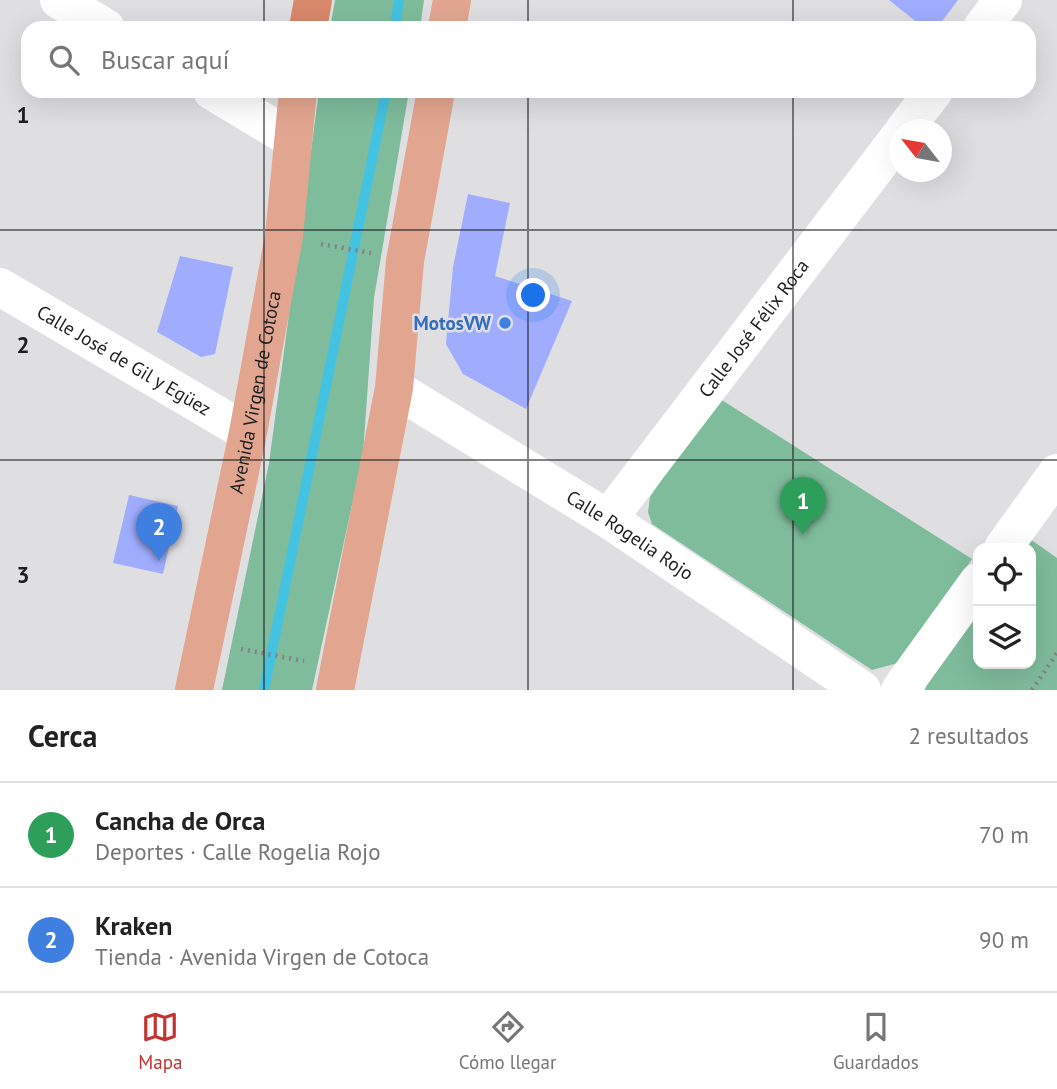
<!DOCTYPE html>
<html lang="es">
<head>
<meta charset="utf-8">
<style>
  body { margin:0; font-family:"PT Sans",sans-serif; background:#f6f6f6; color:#222 }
  .controls { position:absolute; right:21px; bottom:21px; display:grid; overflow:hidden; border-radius:14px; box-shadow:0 7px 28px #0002 }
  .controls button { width:63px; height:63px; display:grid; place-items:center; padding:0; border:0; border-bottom:2px solid #e0e0e0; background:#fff; color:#222; font:35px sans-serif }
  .compass { position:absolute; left:889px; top:119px; width:63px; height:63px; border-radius:50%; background:#fff; box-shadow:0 7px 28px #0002; rotate:301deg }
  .you { position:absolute; left:534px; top:296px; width:24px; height:24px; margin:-18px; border:5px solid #fff; border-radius:50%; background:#1a73e8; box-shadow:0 0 0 10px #1a73e833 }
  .badge { display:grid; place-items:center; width:46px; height:46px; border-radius:50%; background:#c2342f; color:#fff; font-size:23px; font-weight:700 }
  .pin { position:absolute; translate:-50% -58px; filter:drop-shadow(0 2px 4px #0008) }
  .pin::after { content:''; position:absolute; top:37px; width:24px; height:21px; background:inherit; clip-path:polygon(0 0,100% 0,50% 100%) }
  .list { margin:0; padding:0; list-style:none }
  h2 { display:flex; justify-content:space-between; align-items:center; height:91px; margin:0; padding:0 28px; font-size:30px }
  h2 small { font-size:23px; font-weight:400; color:#767676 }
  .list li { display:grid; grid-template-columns:46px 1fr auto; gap:21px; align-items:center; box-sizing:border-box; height:105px; padding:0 28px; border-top:2px solid #e0e0e0 }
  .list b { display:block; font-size:26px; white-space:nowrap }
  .list p { margin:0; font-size:23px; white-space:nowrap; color:#767676 }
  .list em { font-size:23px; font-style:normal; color:#767676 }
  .icon { flex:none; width:38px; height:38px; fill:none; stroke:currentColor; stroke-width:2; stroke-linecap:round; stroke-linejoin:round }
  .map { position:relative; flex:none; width:1057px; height:690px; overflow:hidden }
  .search { position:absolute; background:#fff; box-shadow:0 7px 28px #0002; left:21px; right:21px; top:21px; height:77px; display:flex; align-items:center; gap:18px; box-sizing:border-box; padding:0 24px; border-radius:21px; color:#767676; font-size:26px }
  .sheet { height:301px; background:#fff }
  nav { display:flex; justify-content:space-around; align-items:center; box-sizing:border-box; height:98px; border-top:2px solid #e0e0e0; background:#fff; font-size:19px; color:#767676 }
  nav a { display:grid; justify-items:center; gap:4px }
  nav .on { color:#c2342f }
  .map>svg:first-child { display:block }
</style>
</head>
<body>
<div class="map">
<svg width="1057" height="690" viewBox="0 0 1057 690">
  <rect width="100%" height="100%" fill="#dfdfe2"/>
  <path fill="#7fbc9c" d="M335,0h89l-4,28h-90z
    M319,91h90l-35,207 -11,156 -51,236h-90l47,-227z
    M717,397l255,162 -74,104 -26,7 -220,-146 -4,-12 2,-15z
    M1030,539l27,19v132h-132l2,-8 51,-71v53h53v-116h-8z"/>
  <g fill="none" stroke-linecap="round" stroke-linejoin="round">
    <path stroke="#44c2e2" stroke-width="10" d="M395,28l4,-28
      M264,690l122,-599"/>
  </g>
  <path fill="#a0adfe" d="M889,0h69l-21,28h-13z
    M468,194l42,9 -15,73 77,25 -46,108 -63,-35 -17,-30 7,-77z
    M180,256l53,11 -18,87 -14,3 -44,-25z
    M129,495l49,11 -15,68 -50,-11z"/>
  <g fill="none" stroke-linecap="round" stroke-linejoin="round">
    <path stroke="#838385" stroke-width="4.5" stroke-dasharray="2 5" stroke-linecap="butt" d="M321,244l50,9
      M241,649l63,12
      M1032,690l25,-37"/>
    <g stroke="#fff" stroke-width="38">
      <path d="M59,0l47,28"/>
      <path d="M982,28l21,-28"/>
      <path d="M212,91l80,48"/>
      <path d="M904,130l30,-39"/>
      <path id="s1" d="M0,287l248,146"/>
      <path id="s2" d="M394,388l214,131 254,171"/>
      <path id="s3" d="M608,519l292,-383"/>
      <path d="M1003,548l54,-75"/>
      <path d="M900,690l78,-108"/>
    </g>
    <g stroke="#e2a690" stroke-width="38">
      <path d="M447,28l5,-28"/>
      <path id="s4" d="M194,690l54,-257 36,-197 14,-145"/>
      <path d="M335,690l59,-302 11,-127 31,-170"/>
    </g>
    <path stroke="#d8886b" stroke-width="38" d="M308,28l5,-28"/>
  </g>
  <path fill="none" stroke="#1d1e1f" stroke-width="2" stroke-opacity="0.55" d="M264,0v28M528,0v28M793,0v28M264,91v599M528,91v599M793,91v599M0,230h1057M0,460h1057"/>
  <circle fill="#3f7fe0" stroke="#dfdfe2" stroke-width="2.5" cx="505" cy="323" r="7"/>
  <g text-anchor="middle" stroke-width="5" stroke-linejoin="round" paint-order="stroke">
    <g font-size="19" font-weight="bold" fill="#366cbe" stroke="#dfdfe2" text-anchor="end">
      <text x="491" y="330">MotosVW</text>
    </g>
    <g font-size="19" fill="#1d1e1f" stroke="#dfdfe2">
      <text dy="7" stroke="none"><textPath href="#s3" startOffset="240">Calle José Félix Roca</textPath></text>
      <text dy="7" stroke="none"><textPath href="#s1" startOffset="144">Calle José de Gil y Egüez</textPath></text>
      <text dy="7" stroke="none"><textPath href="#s4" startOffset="304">Avenida Virgen de Cotoca</textPath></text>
      <text dy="7" stroke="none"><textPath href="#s2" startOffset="278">Calle Rogelia Rojo</textPath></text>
    </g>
  </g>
  <g font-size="23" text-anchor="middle" font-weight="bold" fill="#1d1e1f" stroke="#dfdfe2" stroke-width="5" stroke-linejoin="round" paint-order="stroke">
    <text x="23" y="123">1</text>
    <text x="23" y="353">2</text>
    <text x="23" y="583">3</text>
  </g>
</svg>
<div class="controls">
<button><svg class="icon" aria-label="locate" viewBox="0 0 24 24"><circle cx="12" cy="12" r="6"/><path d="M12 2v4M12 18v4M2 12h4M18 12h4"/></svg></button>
<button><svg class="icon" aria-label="layers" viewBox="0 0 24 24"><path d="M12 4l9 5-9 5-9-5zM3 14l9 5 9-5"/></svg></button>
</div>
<svg class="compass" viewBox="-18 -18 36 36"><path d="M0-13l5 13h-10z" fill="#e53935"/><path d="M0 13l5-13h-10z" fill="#767676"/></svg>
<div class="you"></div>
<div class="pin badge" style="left:803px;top:535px;background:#2e9e5b">1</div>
<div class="pin badge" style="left:159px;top:561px;background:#3f7fe0">2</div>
<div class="search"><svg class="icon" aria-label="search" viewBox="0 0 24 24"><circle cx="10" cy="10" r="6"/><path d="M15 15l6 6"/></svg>Buscar aquí</div>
</div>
<section class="sheet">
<h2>Cerca<small>2 resultados</small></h2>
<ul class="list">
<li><span class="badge" style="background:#2e9e5b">1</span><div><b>Cancha de Orca</b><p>Deportes · Calle Rogelia Rojo</p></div><em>70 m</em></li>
<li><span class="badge" style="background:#3f7fe0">2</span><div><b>Kraken</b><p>Tienda · Avenida Virgen de Cotoca</p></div><em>90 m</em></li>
</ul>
</section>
<nav>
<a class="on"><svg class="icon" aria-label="map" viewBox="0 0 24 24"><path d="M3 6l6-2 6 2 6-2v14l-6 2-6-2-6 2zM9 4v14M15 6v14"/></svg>Mapa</a>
<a><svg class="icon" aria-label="directions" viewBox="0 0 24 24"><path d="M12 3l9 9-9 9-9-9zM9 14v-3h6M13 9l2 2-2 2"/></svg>Cómo llegar</a>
<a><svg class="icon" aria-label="saved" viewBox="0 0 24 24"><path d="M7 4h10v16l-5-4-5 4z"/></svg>Guardados</a>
</nav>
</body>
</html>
